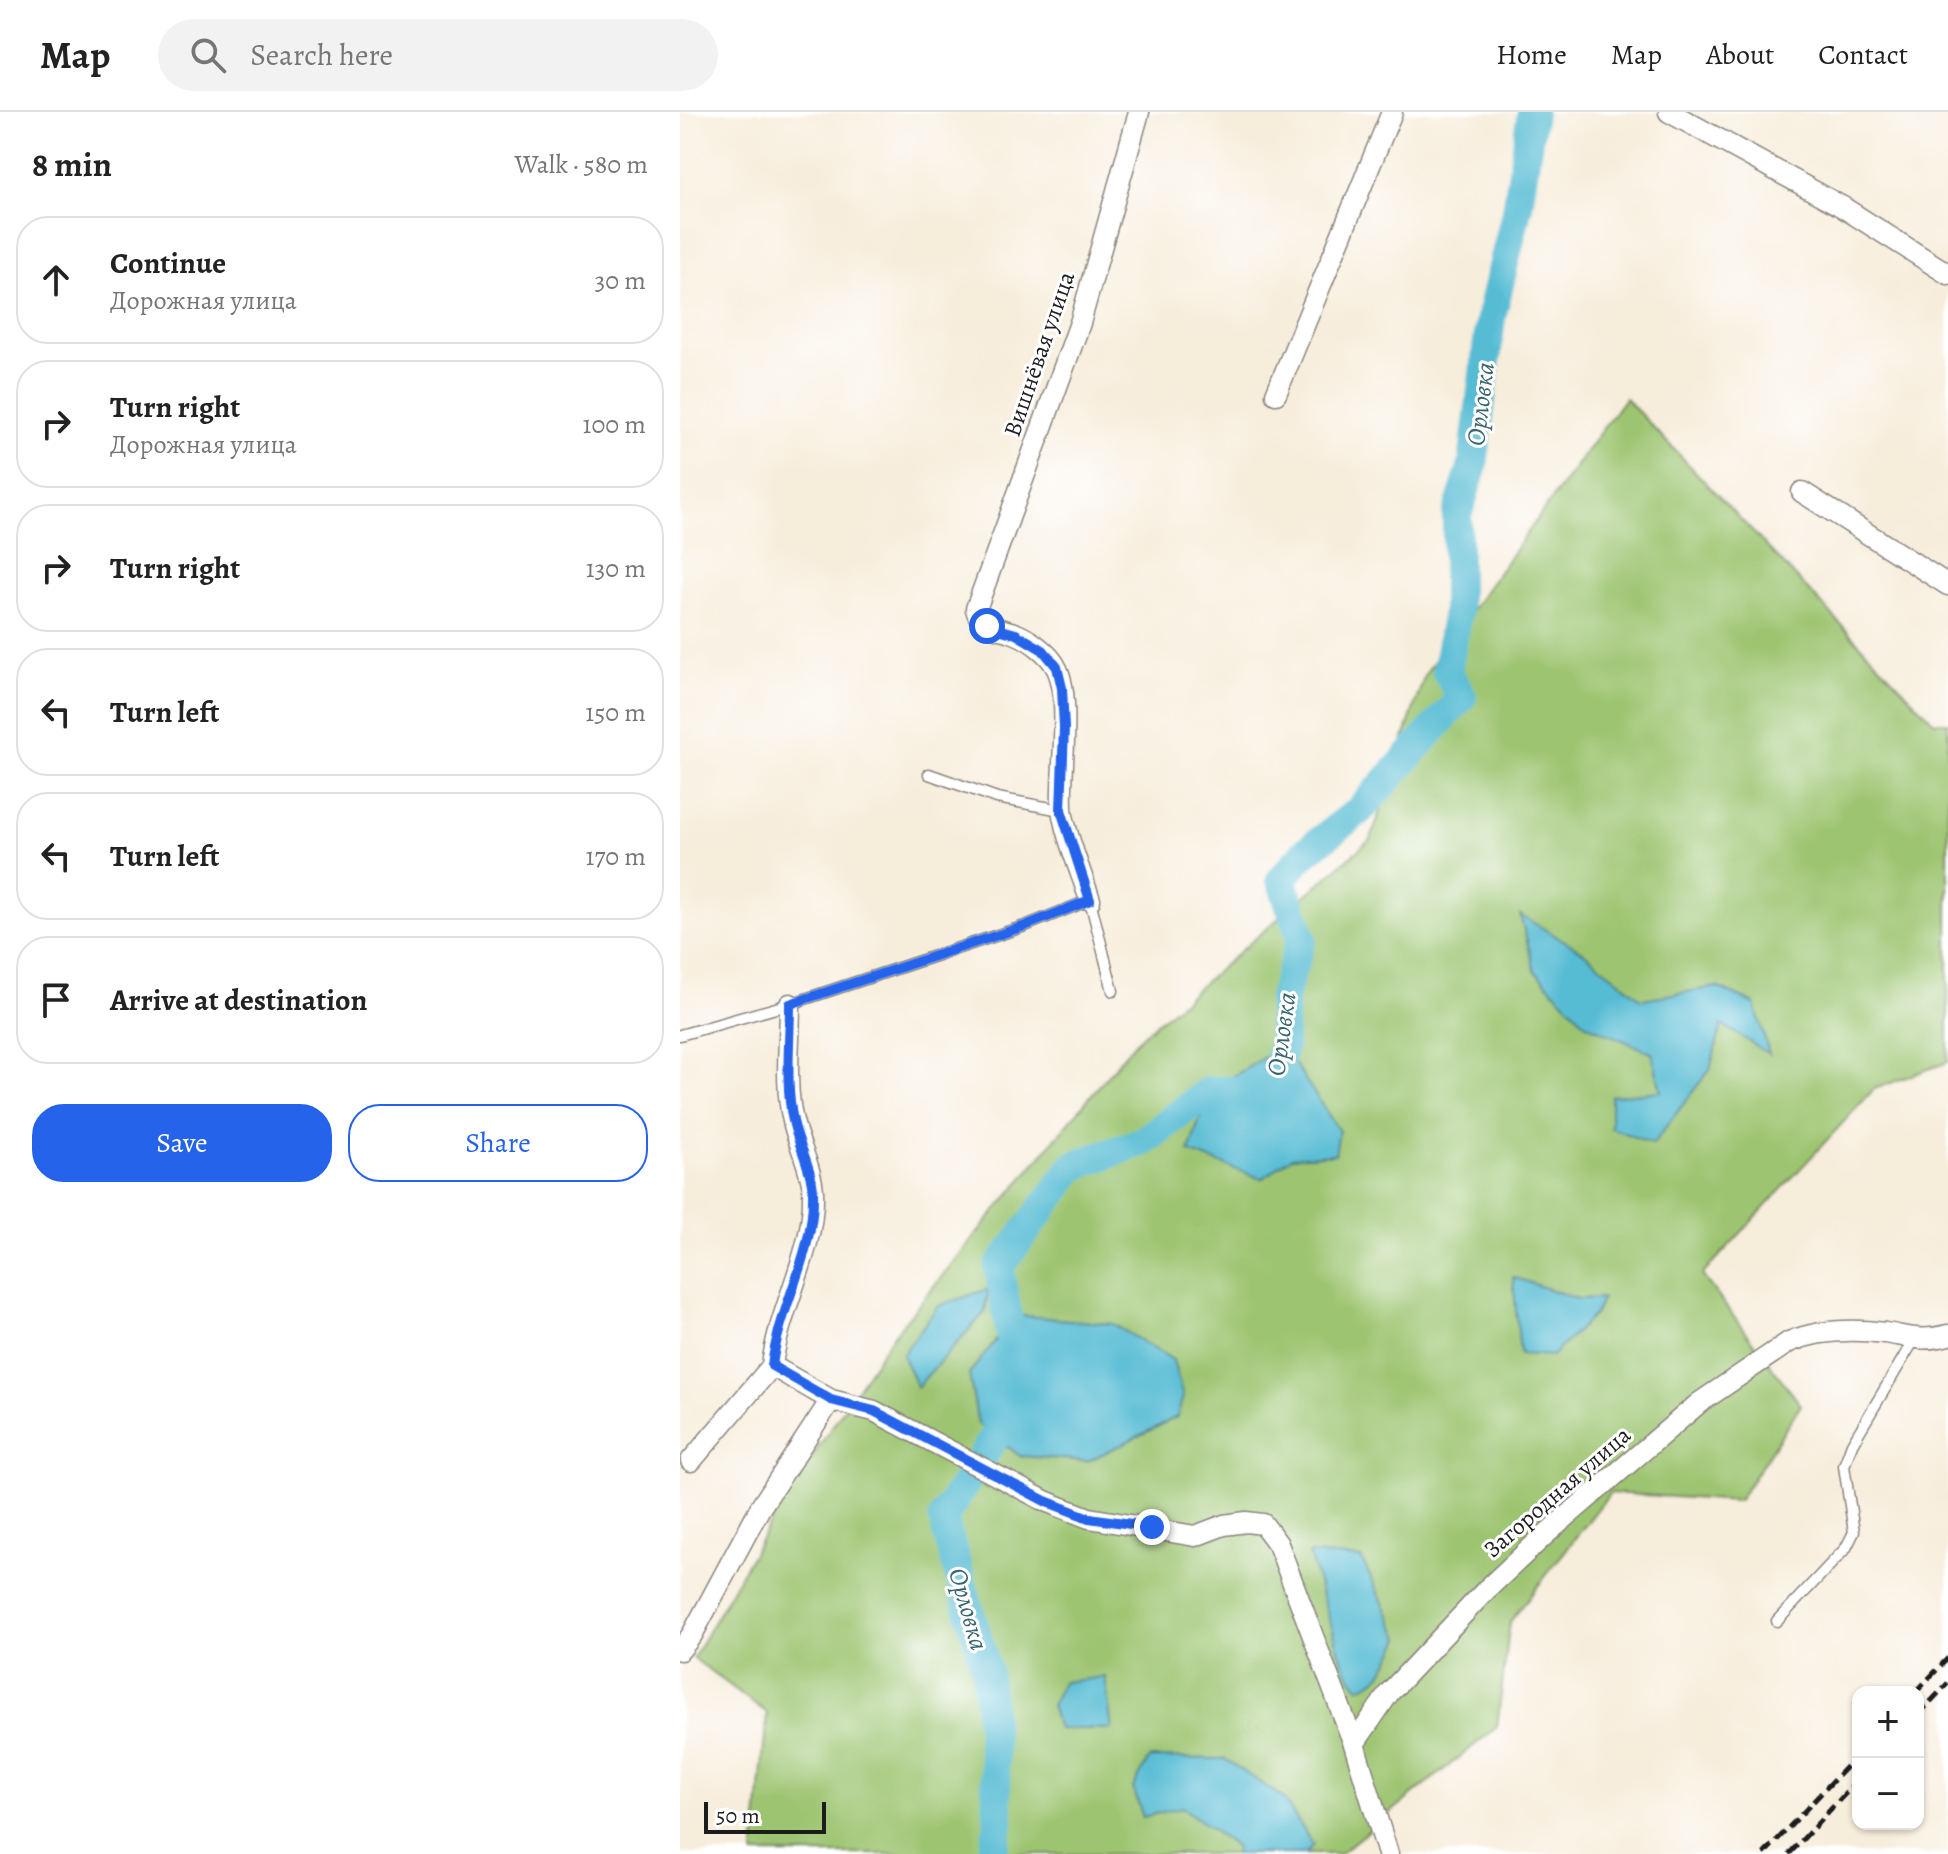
<!DOCTYPE html>
<html lang="en">
<head>
<meta charset="utf-8">
<style>
  body { margin:0; font-family:Alegreya,serif; background:#f2f2f2; color:#222 }
  .controls { position:absolute; right:24px; bottom:24px; display:grid; overflow:hidden; border-radius:16px; box-shadow:0 2px 6px #0004 }
  .controls button { width:72px; height:72px; display:grid; place-items:center; padding:0; border:0; border-bottom:2px solid #e0e0e0; background:#fff; color:#222; font:40px sans-serif }
  .scale { position:absolute; left:24px; bottom:20px; width:122px; box-sizing:border-box; padding-left:8px; border:4px solid #1c1c1c; border-top:0; font-size:22px; line-height:28px; white-space:nowrap; color:#1c1c1c; -webkit-text-stroke:6px #fff; paint-order:stroke }
  .stop { position:absolute; width:24px; height:24px; margin:-18px; border:6px solid #2563eb; border-radius:50%; background:#fff }
  .stop.end { background:#2563eb; border-color:#fff; box-shadow:0 2px 8px #0008 }
  .list { margin:0; padding:0; list-style:none }
  h2 { display:flex; justify-content:space-between; align-items:center; height:104px; margin:0; padding:0 32px; font-size:34px }
  h2 small { font-size:26px; font-weight:400; color:#767676 }
  .list li { display:grid; grid-template-columns:52px 1fr auto; gap:24px; align-items:center; box-sizing:border-box; height:128px; margin:0 16px 16px; padding:0 16px; border:2px solid #e0e0e0; border-radius:32px }
  .list b { display:block; font-size:30px; white-space:nowrap }
  .list p { margin:0; font-size:26px; white-space:nowrap; color:#767676 }
  .list em { font-size:26px; font-style:normal; color:#767676 }
  .actions { display:flex; gap:16px; padding:24px 32px }
  .actions a { flex:1; padding:18px 0; border:2px solid #2563eb; border-radius:32px; text-align:center; font-size:28px; color:#2563eb }
  .actions .main { background:#2563eb; color:#fff }
  .icon { flex:none; width:44px; height:44px; fill:none; stroke:currentColor; stroke-width:2; stroke-linecap:round; stroke-linejoin:round }
  .map { position:relative; flex:none; width:1268px; height:1742px; overflow:hidden }
  header { display:flex; align-items:center; gap:48px; box-sizing:border-box; height:112px; padding:0 40px; background:#fff; border-bottom:2px solid #e0e0e0 }
  header strong { font-size:38px }
  nav { display:flex; gap:44px; margin-inline-start:auto; font-size:28px }
  .search { width:560px; height:72px; background:#f2f2f2; display:flex; align-items:center; gap:20px; box-sizing:border-box; padding:0 28px; border-radius:44px; color:#767676; font-size:30px }
  main { display:flex }
  aside { flex:1; background:#fff }
  .map>svg:first-child { display:block }
</style>
</head>
<body>
<header>
<strong>Map</strong>
<div class="search"><svg class="icon" aria-label="search" viewBox="0 0 24 24"><circle cx="10" cy="10" r="6"/><path d="M15 15l6 6"/></svg>Search here</div>
<nav><a>Home</a><a>Map</a><a>About</a><a>Contact</a></nav>
</header>
<main>
<aside>
<h2>8 min<small>Walk · 580 m</small></h2>
<ul class="list">
<li><svg class="icon" aria-label="ahead" viewBox="0 0 24 24"><path d="M12 20V5M6 11l6-6 6 6"/></svg><div><b>Continue</b><p>Дорожная улица</p></div><em>30 m</em></li>
<li><svg class="icon" aria-label="right" viewBox="0 0 24 24"><path d="M7 20v-9h11M14 6l5 5-5 5"/></svg><div><b>Turn right</b><p>Дорожная улица</p></div><em>100 m</em></li>
<li><svg class="icon" aria-label="right" viewBox="0 0 24 24"><path d="M7 20v-9h11M14 6l5 5-5 5"/></svg><div><b>Turn right</b></div><em>130 m</em></li>
<li><svg class="icon" aria-label="left" viewBox="0 0 24 24"><path d="M17 20v-9H6M10 6l-5 5 5 5"/></svg><div><b>Turn left</b></div><em>150 m</em></li>
<li><svg class="icon" aria-label="left" viewBox="0 0 24 24"><path d="M17 20v-9H6M10 6l-5 5 5 5"/></svg><div><b>Turn left</b></div><em>170 m</em></li>
<li><svg class="icon" aria-label="arrive" viewBox="0 0 24 24"><path d="M6 21V4h12l-3 4 3 4H6"/></svg><div><b>Arrive at destination</b></div></li>
</ul>
<div class="actions"><a class="main">Save</a><a>Share</a></div>
</aside>
<div class="map">
<svg width="1268" height="1742" viewBox="0 0 1268 1742">
  <rect width="100%" height="100%" fill="#fff"/>
  <filter id="ink" filterUnits="userSpaceOnUse"><feTurbulence type="fractalNoise" baseFrequency=".0125" numOctaves="2"/><feDisplacementMap in="SourceGraphic" scale="16" xChannelSelector="R" yChannelSelector="G"/><feConvolveMatrix kernelMatrix="1 2 1 2 8 2 1 2 1" color-interpolation-filters="sRGB"/></filter>
  <filter id="wash" filterUnits="userSpaceOnUse"><feTurbulence type="fractalNoise" baseFrequency=".006" numOctaves="4" result="noise"/><feDisplacementMap in="SourceGraphic" scale="32" xChannelSelector="R" yChannelSelector="G"/><feGaussianBlur stdDeviation="1.8" result="paint"/><feColorMatrix in="noise" values="0 0 0 0 0 0 0 0 0 0 0 0 0 0 0 0 0 1.4 0 .05"/><feComposite in="paint" operator="in"/></filter>
  <g filter="url(#wash)">
    <rect width="100%" height="100%" fill="#f7eddb"/>
    <path fill="#9dc571" stroke="#5c7046" stroke-width="2" d="M945,286l309,324h14v340l-74,27 -172,186 99,130 -63,96 -128,-8 -100,129 -13,105 -158,127h-585l13,-141 -74,-55 89,-156 109,-164 245,-297 235,-202 54,-165z"/>
    <path fill="#56bcd4" stroke="#396c78" stroke-width="2" d="M840,803l62,36 60,48 75,-12 38,17 14,50 -47,-29 -12,44 -57,75 -42,-16v-32l50,-5 -9,-38 -66,-29 -51,-53z
      M603,934l56,85 -4,23 -43,3 -30,22 -73,-27 20,-61z
      M833,1165l65,22 24,-1 -7,16 -43,42 -32,-2z
      M308,1177l-3,23 -68,75 -15,-32 36,-49z
      M336,1203l97,9 60,36 10,37 -6,20 -89,44 -68,-5 -42,-32 -9,-50z
      M629,1442l52,4 40,81c-10,17 -20,46 -42,48l-14,-18z
      M425,1565l7,52h-54l-7,-24 12,-23z
      M469,1646l76,1 58,39 30,47 -7,9h-71l1,-6 -54,-41 -39,10 -10,-29z"/>
    <g fill="none" stroke-linecap="round" stroke-linejoin="round">
      <path stroke="#56bcd4" stroke-width="30" d="M312,1742l7,-30 -12,-152 -44,-154 52,-82 22,-64 -18,-105 75,-101 70,-25 65,-50 63,-1 11,-44v-49l19,-59 -21,-58 23,-27 56,-43 102,-113 -15,-25 10,-60v-97l16,-50 18,-148 27,-112 14,-93"/>
    </g>
  </g>
  <g filter="url(#ink)">
    <g fill="none" stroke-linecap="round" stroke-linejoin="round">
      <defs>
        <path id="service" d="M249,662l68,24 64,12
          M0,923l110,-31 235,-78 65,-26 23,91
          M1097,1509l69,-73 8,-16 -10,-66 8,-22 62,-104"/>
        <path id="minor" d="M989,0l172,94 107,68
          M596,282l116,-282
          M1122,380l146,93
          M410,788c-7,-23 -28,-73 -28,-94 -2,-33 10,-111 -6,-139 -7,-14 -28,-29 -42,-34 -17,-6 -33,-4 -38,-24l104,-286 59,-211
          M110,892c0,38 -6,80 3,117 5,23 19,48 20,71 2,61 -34,114 -41,174l59,34
          M11,1349l81,-95
          M0,1538l12,-15 68,-127 71,-108 43,11 171,90 44,17 106,18 29,-11 22,-3 17,2 15,20 76,200
          M708,1742l-34,-110 35,-51 97,-103 60,-56 153,-131 90,-61c29,-12 64,-13 96,-9 26,4 36,9 63,2"/>
      </defs>
      <use href="#service" stroke="#8a847c" stroke-width="13"/>
      <use href="#minor" stroke="#8a847c" stroke-width="23"/>
      <use href="#service" stroke="#fff" stroke-width="10"/>
      <use href="#minor" stroke="#fff" stroke-width="20"/>
      <path stroke="#1c1c1c" stroke-width="5" stroke-dasharray="12 6" stroke-linecap="butt" d="M1236,1580l32,-34
        M1238,1603l30,-32
        M1084,1742l94,-100
        M1109,1742l69,-74"/>
    </g>
  </g>
  <g fill="none" stroke-linecap="round" stroke-linejoin="round" filter="url(#ink)">
    <path stroke="#2563eb" stroke-width="10" d="M307,514l29,8 27,16 14,17 5,21 2,40 -3,82 29,90 -65,26 -235,78c0,38 -5,80 3,117 5,23 19,48 20,71 2,61 -34,114 -41,174l59,34 43,11 171,90 44,17 63,9"/>
  </g>
  <g text-anchor="middle" stroke-width="6" stroke-linejoin="round" paint-order="stroke">
    <g font-size="24" fill="#1c1c1c" stroke="#fff">
      <text transform="translate(359 242) rotate(-71)" y="8">Вишнёвая улица</text>
      <text transform="translate(877 1380) rotate(-41)" y="8">Загородная улица</text>
    </g>
    <g font-size="26" font-style="italic" fill="#36646f" stroke="#fff">
      <text transform="translate(800 292) rotate(-83)" y="9">Орловка</text>
      <text transform="translate(601 922) rotate(-82)" y="9">Орловка</text>
      <text transform="translate(289 1497) rotate(74)" y="9">Орловка</text>
    </g>
  </g>
</svg>
<div class="controls">
<button>+</button>
<button>−</button>
</div>
<div class="scale">50 m</div>
<div class="stop" style="left:307px;top:514px"></div>
<div class="stop end" style="left:472px;top:1415px"></div>
</div>
</main>
</body>
</html>
